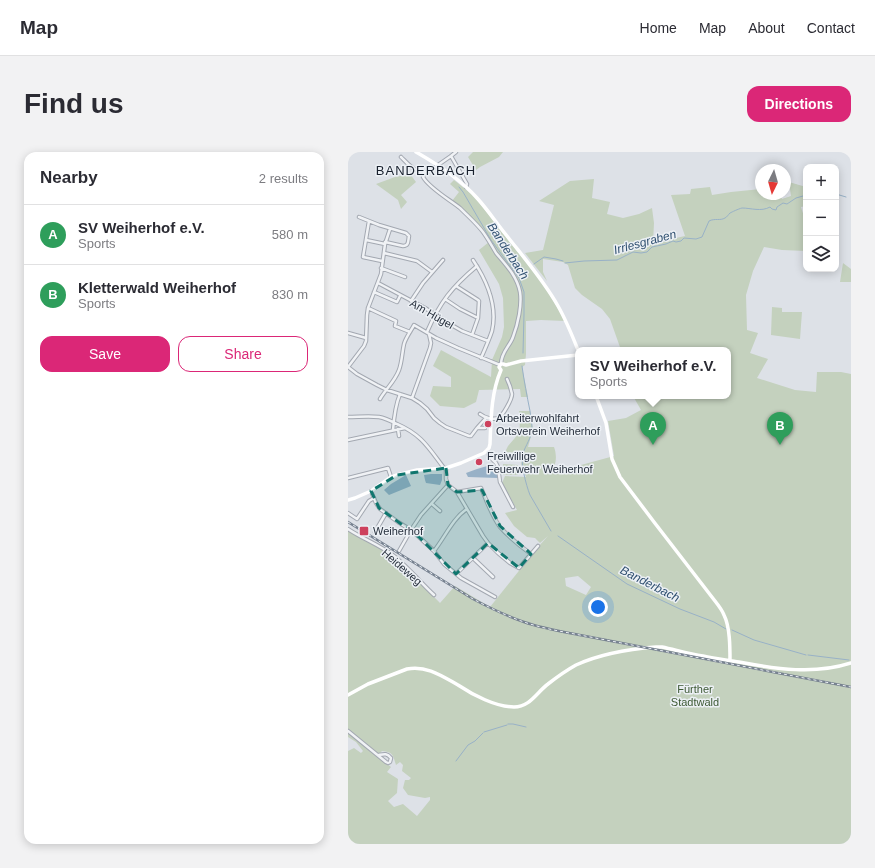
<!DOCTYPE html>
<html lang="en">
<head>
<meta charset="utf-8">
<style>
  body { margin:0; font-family:Arial,sans-serif; background:#f2f2f3; color:#2b2b33 }
  .controls { position:absolute; right:12px; top:12px; display:grid; overflow:hidden; border-radius:8px; box-shadow:0 2px 10px #0003 }
  .controls button { width:36px; height:36px; display:grid; place-items:center; padding:0; border:0; border-bottom:1px solid #e1e1e2; background:#fff; color:#2b2b33; font:20px sans-serif }
  .compass { position:absolute; left:407px; top:12px; width:36px; height:36px; border-radius:50%; background:#fff; box-shadow:0 2px 10px #0003; rotate:185deg }
  .you { position:absolute; left:250px; top:455px; width:14px; height:14px; margin:-10px; border:3px solid #fff; border-radius:50%; background:#1a73e8; box-shadow:0 0 0 6px #1a73e833 }
  .badge { display:grid; place-items:center; width:26px; height:26px; border-radius:50%; background:#db2777; color:#fff; font-size:13px; font-weight:700 }
  .pin { position:absolute; translate:-50% -33px; filter:drop-shadow(0 1px 2px #0008) }
  .pin::after { content:''; position:absolute; top:21px; width:14px; height:12px; background:inherit; clip-path:polygon(0 0,100% 0,50% 100%) }
  .popup { position:absolute; left:227px; top:195px; width:156px; height:52px; box-sizing:border-box; display:grid; place-content:center; border-radius:8px; background:#fff; filter:drop-shadow(0 1px 3px #0005); font-size:13px; white-space:nowrap; color:#7c7c81 }
  .popup b { font-size:15px; color:#2b2b33 }
  .popup::after { content:''; position:absolute; left:50%; top:100%; margin-left:-8px; border:8px solid transparent; border-top-color:#fff }
  .list { margin:0; padding:0; list-style:none }
  h2 { display:flex; justify-content:space-between; align-items:center; height:52px; margin:0; padding:0 16px; font-size:17px }
  h2 small { font-size:13px; font-weight:400; color:#7c7c81 }
  .list li { display:grid; grid-template-columns:26px 1fr auto; gap:12px; align-items:center; box-sizing:border-box; height:60px; padding:0 16px; border-top:1px solid #e1e1e2 }
  .list b { display:block; font-size:15px; white-space:nowrap }
  .list p { margin:0; font-size:13px; white-space:nowrap; color:#7c7c81 }
  .list em { font-size:13px; font-style:normal; color:#7c7c81 }
  .actions { display:flex; gap:8px; padding:12px 16px }
  .actions a { flex:1; padding:9px 0; border:1px solid #db2777; border-radius:12px; text-align:center; font-size:14px; color:#db2777 }
  .actions .main { background:#db2777; color:#fff }
  .icon { flex:none; width:22px; height:22px; fill:none; stroke:currentColor; stroke-width:2; stroke-linecap:round; stroke-linejoin:round }
  .map { position:relative; flex:none; width:503px; height:692px; overflow:hidden; border-radius:12px }
  header { display:flex; align-items:center; gap:24px; box-sizing:border-box; height:56px; padding:0 20px; background:#fff; border-bottom:1px solid #e1e1e2 }
  header strong { font-size:19px }
  nav { display:flex; gap:22px; margin-inline-start:auto; font-size:14px }
  .intro { display:flex; align-items:center; justify-content:space-between; box-sizing:border-box; height:96px; padding:0 24px }
  h1 { margin:0; font-size:28px }
  .button { padding:10px 18px; border-radius:12px; background:#db2777; color:#fff; font-size:14px; font-weight:700 }
  main { display:flex; gap:24px; padding:0 24px }
  aside { flex:1; background:#fff; border-radius:12px; box-shadow:0 2px 10px #0003 }
  .map>svg:first-child { display:block }
</style>
</head>
<body>
<header>
<strong>Map</strong>
<nav><a>Home</a><a>Map</a><a>About</a><a>Contact</a></nav>
</header>
<div class="intro"><h1>Find us</h1><a class="button">Directions</a></div>
<main>
<aside>
<h2>Nearby<small>2 results</small></h2>
<ul class="list">
<li><span class="badge" style="background:#2e9e5b">A</span><div><b>SV Weiherhof e.V.</b><p>Sports</p></div><em>580 m</em></li>
<li><span class="badge" style="background:#2e9e5b">B</span><div><b>Kletterwald Weiherhof</b><p>Sports</p></div><em>830 m</em></li>
</ul>
<div class="actions"><a class="main">Save</a><a>Share</a></div>
</aside>
<div class="map">
<svg width="503" height="692" viewBox="0 0 503 692">
  <rect width="100%" height="100%" fill="#dde1e7"/>
  <path fill="#c4d1be" fill-rule="evenodd" d="M125,0h30l-4,5 -19,10 -4,3 -8,-13z
    M62,22l6,8 -15,13 6,7 -6,7 -3,-9 -22,-16 19,-7z
    M246,27l-2,19 18,4 -3,12 16,4 16,-4 13,-6 2,15 -1,20 32,-7 -14,-41 19,-1 1,-5 19,-2 2,8 19,-3 30,-3v5h19l2,5 9,-3 -2,-14 17,5v19l-5,1 5,16v28l-24,-1 -18,-3 -11,24 -7,24 1,35 11,3 -8,20 18,6 -11,19 38,12 21,2 1,-20h24l10,2v470h-503v-93l6,-3 7,5 2,-2 -7,-9 -8,-5v-210l43,26 49,50 15,-17 35,21 48,-60 10,-11 -8,7 -5,-5 -8,-1 -13,-11 -9,-13 12,-3 -15,-27 3,-7 21,1 -5,-13 3,-10 -19,-2 3,-6 12,-14 -1,-21h11l3,18 -5,18h26c2,5 3,14 0,19h-5l-1,8 66,-18 -6,-35 18,-3 15,-8 -8,-14h95v-46h-107l-11,-31 -8,-10 -20,-14 -7,-7 -7,-23 -5,-3 -20,-3v13l4,9 -22,-28 18,-3 11,-45 -15,-4 31,-20zM230,424l13,11 -5,8 -20,-9 -1,-8zM34,599c11,1 11,4 14,14l4,-3 3,3 -1,6 9,7 -2,2h-4l-2,8 5,7 17,3 5,-1v3l-13,16 -14,-12 -9,3 -6,-6 9,-8 1,-14 -11,-7 4,-5 -14,-11z
    M106,28l20,16 69,88 11,18 11,19 -24,-1 -15,1v33l-1,11 -3,2 6,30h-7l-1,-8 -41,1 -3,12 -12,6 -24,-2 -10,-10 3,-10 18,1v-10l-18,-11 8,-16 50,27 1,-17 10,-23 2,-10 -1,-29 -4,-14 -20,-34 10,-8 -11,-15 -26,-26 7,-9 -9,-8z
    M495,111l8,6v13h-11z
    M424,155l10,1v4h20l-2,27 -29,-4z
    M155,312l15,1v10h-15z"/>
  <path fill="#98b1c7" d="M146,312l2,4 2,10 -30,-1 -2,-4 11,-4z
    M83,322h11v6l-2,5 -14,-2 -1,-3 -1,-5z
    M58,323l5,11 -22,9 -5,-5 7,-6z"/>
  <g fill="none" stroke-linecap="round" stroke-linejoin="round">
    <path stroke="#98b1c7" stroke-width="1" d="M111,35l4,5 28,48 28,38 5,14v22l-1,39
      M488,42l10,3
      M217,111l19,-2 33,-1 16,-8 8,1 6,-1 5,-5 14,-3 7,-3 3,1 5,-1 3,-3 12,1 6,-2 7,-16c6,-3 11,0 16,-3 2,-1 3,-3 5,-5 2,-1 8,-4 12,-5 9,0 19,4 28,-1l2,2 4,1 1,-3 6,-4 4,1 9,-6 7,-2 3,1
      M186,112l10,-7 12,2 7,2
      M174,214c2,15 5,30 8,45 1,6 2,13 2,19 -1,8 -6,15 -9,23 -3,9 3,32 7,42l21,36
      M210,384l69,48 53,25 34,13 12,7
      M384,478l22,10 52,15
      M460,503l41,5
      M160,572h5l13,3
      M136,580l23,-7
      M108,609l12,-16 7,-4 8,-8"/>
    <defs>
      <path id="street" d="M103,4l16,28 -1,3
        M53,5c8,8 14,16 27,15l23,-16 5,-4
        M77,20l-2,5c6,11 27,23 37,31 8,8 17,16 23,24 5,7 9,14 13,21 10,12 21,23 24,39 2,13 -2,32 -7,45 -3,9 -12,15 -12,27
        M11,65l20,8 27,8 3,3c-1,5 0,10 -6,10l-18,-4
        M21,69l-6,36 19,4
        M18,88l19,4
        M36,101l33,8 15,11
        M125,108c14,21 25,45 19,71 -3,9 -7,18 -11,27
        M33,116l24,9
        M30,131l47,25 23,15 14,8 26,10
        M108,134l22,14 1,1 -1,17 -6,17
        M26,140l23,10 3,-6
        M97,147l15,10 18,9
        M63,149l12,-18 20,-23
        M20,156l28,13 -1,5 15,6
        M79,180c13,-30 25,-45 50,-66
        M0,181l18,5
        M0,215l9,7 20,11 10,5 25,8 8,5 7,6 7,9 6,5 6,4 23,9h2l6,-8
        M0,215l16,-21 2,-5 1,-26 1,-7 13,-34 4,-30 5,-15
        M64,246l18,-50 1,-5 -2,-9
        M32,247c6,-10 15,-18 19,-29 3,-8 3,-17 5,-26 2,-7 7,-13 10,-19l22,13 22,10 42,17
        M132,262c5,4 13,6 18,4 5,-2 14,-19 14,-24 -1,-5 -3,-11 -5,-15
        M0,265c10,0 21,-1 31,0 6,1 12,4 18,7 25,11 31,23 47,44
        M137,276h-8l9,-10
        M50,277l1,7
        M45,278c1,-13 2,-24 7,-36
        M0,288l57,-12
        M139,299l2,5 7,7 2,4 2,15 13,25
        M98,316v11l2,6 9,7 3,5 23,39 5,7 10,10 12,10 9,5 19,-22
        M0,326l40,-10 3,9
        M23,339l5,12 4,6 18,13 13,8 8,7 15,14 10,13 17,14 34,19
        M109,340l24,-4 1,2c5,12 10,26 18,37 9,10 20,19 31,27
        M84,352l8,7
        M0,361l9,6 12,-18 5,-3
        M0,377c15,10 32,16 46,27 15,12 26,26 40,39
        M63,378l10,-15 27,-30
        M27,380l11,-19
        M51,399l12,-21
        M86,399c11,-14 19,-33 33,-42
        M125,406l20,19
        M108,422l32,-31
        M0,579l38,31 2,1 2,-1 1,-4c-4,-5 -7,-4 -12,-3"/>
    </defs>
    <use href="#street" stroke="#a3a8b1" stroke-width="4.5"/>
    <use href="#street" stroke="#f0f2f5" stroke-width="2.5"/>
    <path stroke="#fff" stroke-width="3.5" d="M68,0c21,12 45,28 61,46 11,12 20,26 30,38 18,23 37,45 51,70 8,14 14,29 20,44
      M248,244l10,27 6,36 8,18 34,45 61,79c4,5 7,9 9,14 6,12 6,32 6,46
      M0,348l7,-2 16,-7 20,-14 6,-2 20,-5 29,-2 15,-5 23,-10 5,-5 1,-4c1,-25 1,-51 11,-74l-2,-3 2,-3h2l3,1 15,-4 57,-6
      M0,543l20,-11 39,-15c19,-4 35,7 51,16 15,10 38,22 56,22 16,0 23,-15 34,-23 9,-7 19,-14 28,-19 24,-11 54,-16 80,-18h6c14,3 27,7 41,9 12,3 24,4 36,6 38,7 75,13 112,1"/>
    <defs>
      <path id="rail" d="M0,370l125,77c17,9 34,17 51,23 20,7 41,10 61,14l266,51"/>
    </defs>
    <use href="#rail" stroke="#778290" stroke-width="2.5"/>
    <use href="#rail" stroke="#ecf0f5" stroke-width="1" stroke-dasharray="3" stroke-linecap="butt"/>
  </g>
  <path fill="#0f766e" fill-opacity="0.2" stroke="#0f766e" stroke-width="3" stroke-dasharray="8 5" stroke-linejoin="round" d="M98,316l2,17 9,7 25,-2 18,36 31,28 -12,14 -31,-25 -32,31 -37,-37 -40,-29 -8,-17 26,-16z"/>
  <g fill="#cd415d" stroke="#ecf0f5" stroke-width="1.5">
    <circle cx="140" cy="272" r="4"/>
    <circle cx="131" cy="310" r="4"/>
    <rect x="11" y="374" width="10" height="10" rx="2"/>
  </g>
  <g text-anchor="middle" stroke-width="3" stroke-linejoin="round" paint-order="stroke">
    <g font-size="11" fill="#27303d" stroke="#ecf0f5">
      <text transform="translate(84 162) rotate(30)" y="4">Am Hügel</text>
      <text transform="translate(54 415) rotate(41)" y="4">Heideweg</text>
    </g>
    <g font-size="11" fill="#27303d" stroke="#ecf0f5" text-anchor="start">
      <text x="148" y="270">Arbeiterwohlfahrt<tspan x="148" dy="13">Ortsverein Weiherhof</tspan></text>
      <text x="139" y="308">Freiwillige<tspan x="139" dy="13">Feuerwehr Weiherhof</tspan></text>
      <text x="25" y="383">Weiherhof</text>
    </g>
    <g font-size="11" fill="#3d5934" stroke="#ecf0f5">
      <text x="347" y="541">Fürther<tspan x="347" dy="13">Stadtwald</tspan></text>
    </g>
    <g font-size="12" font-style="italic" fill="#315171" stroke="#ecf0f5">
      <text transform="translate(297 90) rotate(-15)" y="4">Irrlesgraben</text>
      <text transform="translate(160 99) rotate(57)" y="4">Banderbach</text>
      <text transform="translate(302 432) rotate(27)" y="4">Banderbach</text>
    </g>
    <g font-size="13" letter-spacing="1" fill="#19212e" stroke="#ecf0f5">
      <text x="78" y="23">BANDERBACH</text>
    </g>
  </g>
</svg>
<div class="controls">
<button>+</button>
<button>−</button>
<button><svg class="icon" aria-label="layers" viewBox="0 0 24 24"><path d="M12 4l9 5-9 5-9-5zM3 14l9 5 9-5"/></svg></button>
</div>
<svg class="compass" viewBox="-18 -18 36 36"><path d="M0-13l5 13h-10z" fill="#e53935"/><path d="M0 13l5-13h-10z" fill="#7c7c81"/></svg>
<div class="you"></div>
<div class="pin badge" style="left:305px;top:293px;background:#2e9e5b">A</div>
<div class="popup"><b>SV Weiherhof e.V.</b>Sports</div>
<div class="pin badge" style="left:432px;top:293px;background:#2e9e5b">B</div>
</div>
</main>
</body>
</html>
